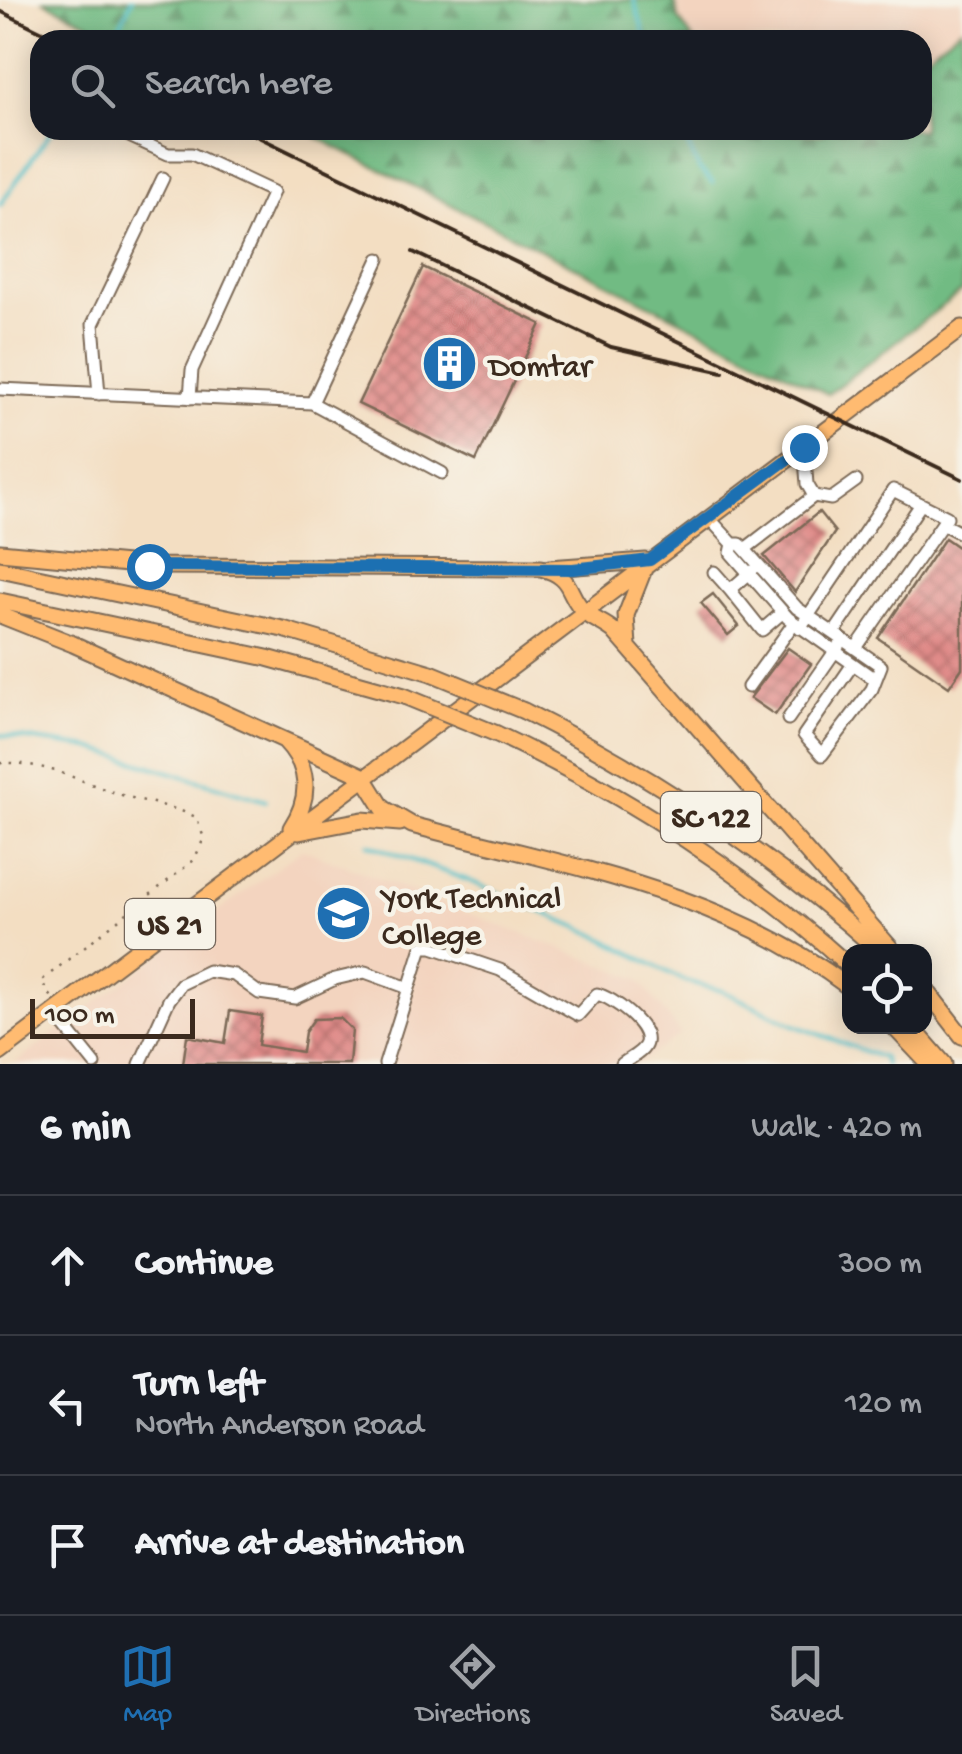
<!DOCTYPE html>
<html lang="en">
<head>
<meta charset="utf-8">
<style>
  body { margin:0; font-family:"Gochi Hand",sans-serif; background:#242831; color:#f1f3f6 }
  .controls { position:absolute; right:30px; bottom:30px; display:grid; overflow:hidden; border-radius:20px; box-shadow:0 5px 25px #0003 }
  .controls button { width:90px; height:90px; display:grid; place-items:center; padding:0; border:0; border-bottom:2px solid #363941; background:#171b24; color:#f1f3f6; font:50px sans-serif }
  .scale { position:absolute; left:30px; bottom:25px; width:165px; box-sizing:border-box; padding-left:10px; border:5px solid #3b2a1e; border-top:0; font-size:28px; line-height:35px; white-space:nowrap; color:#3b2a1e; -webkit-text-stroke:8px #f7f3e8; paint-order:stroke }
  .stop { position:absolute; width:30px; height:30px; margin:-22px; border:8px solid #1f6fb2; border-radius:50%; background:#fff }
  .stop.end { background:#1f6fb2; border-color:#fff; box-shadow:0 2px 10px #0008 }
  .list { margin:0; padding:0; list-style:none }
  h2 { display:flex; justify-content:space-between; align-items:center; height:130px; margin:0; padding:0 40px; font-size:42px }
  h2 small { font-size:32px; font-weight:400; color:#9ea1a6 }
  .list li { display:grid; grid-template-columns:65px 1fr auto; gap:30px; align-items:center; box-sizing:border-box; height:140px; padding:0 40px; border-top:2px solid #363941 }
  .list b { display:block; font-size:38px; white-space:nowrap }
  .list p { margin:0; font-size:32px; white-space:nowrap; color:#9ea1a6 }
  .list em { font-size:32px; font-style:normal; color:#9ea1a6 }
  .icon { flex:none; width:55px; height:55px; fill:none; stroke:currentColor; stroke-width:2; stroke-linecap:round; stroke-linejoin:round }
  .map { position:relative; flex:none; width:962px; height:1064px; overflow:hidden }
  .search { position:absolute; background:#171b24; box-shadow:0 5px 25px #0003; left:30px; right:30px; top:30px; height:110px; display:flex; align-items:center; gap:25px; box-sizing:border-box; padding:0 35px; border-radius:30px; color:#9ea1a6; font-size:38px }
  .sheet { height:550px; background:#171b24 }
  nav { display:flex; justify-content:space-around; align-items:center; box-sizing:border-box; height:140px; border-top:2px solid #363941; background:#171b24; font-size:28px; color:#9ea1a6 }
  nav a { display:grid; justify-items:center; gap:5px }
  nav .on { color:#1f6fb2 }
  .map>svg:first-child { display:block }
</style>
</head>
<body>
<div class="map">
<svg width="962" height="1064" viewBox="0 0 962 1064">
  <defs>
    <pattern id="forest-firs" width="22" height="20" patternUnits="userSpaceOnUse" patternTransform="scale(2.5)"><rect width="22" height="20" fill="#71bb83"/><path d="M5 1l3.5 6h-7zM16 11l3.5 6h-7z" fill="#5e986b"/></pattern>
    <pattern id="building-cross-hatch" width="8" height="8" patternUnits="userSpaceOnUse" patternTransform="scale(2.5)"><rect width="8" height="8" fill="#e08b89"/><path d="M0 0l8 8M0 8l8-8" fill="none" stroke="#b7726f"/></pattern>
  </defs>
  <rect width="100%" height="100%" fill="#f7f3e8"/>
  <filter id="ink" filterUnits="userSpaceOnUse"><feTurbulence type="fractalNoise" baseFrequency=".01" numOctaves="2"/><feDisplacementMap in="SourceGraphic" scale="20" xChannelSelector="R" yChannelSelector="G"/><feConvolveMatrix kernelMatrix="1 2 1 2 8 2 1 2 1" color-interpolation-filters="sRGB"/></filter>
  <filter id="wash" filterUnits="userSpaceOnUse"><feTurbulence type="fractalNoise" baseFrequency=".0048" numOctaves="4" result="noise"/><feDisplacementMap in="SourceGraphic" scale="40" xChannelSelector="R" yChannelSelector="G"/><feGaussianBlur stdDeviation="2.25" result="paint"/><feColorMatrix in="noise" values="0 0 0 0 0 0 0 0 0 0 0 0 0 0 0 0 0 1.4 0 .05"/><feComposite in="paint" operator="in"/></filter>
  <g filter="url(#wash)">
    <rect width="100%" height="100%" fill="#f3dec2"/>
    <path fill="#f3d4bf" d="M675,0h287v27l-40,31v-18h-229l-15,-22z
      M302,849l337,130 42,55 -43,30h-624z"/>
    <path fill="url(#forest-firs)" stroke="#567250" stroke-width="2.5" d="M42,0h633l3,18 15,22h-571z
      M962,27v264l-134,103 -526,-264h453l66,5 7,-5h94v-72z"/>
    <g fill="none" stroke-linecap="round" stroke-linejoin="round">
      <path stroke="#51bfc7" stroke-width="4" d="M634,0l12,40
        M113,40l19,-40
        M681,130l18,39 14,14
        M0,205l52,-75
        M0,735l90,13 176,53
        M368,844l102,37 124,53 91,47 38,10 71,34 89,33 2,6"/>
    </g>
    <g id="blocks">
      <path fill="url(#building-cross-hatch)" d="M423,267l118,57 -65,137 -118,-57z
        M819,512l16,20 -40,60 -31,-36z
        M945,538l17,12v118l-13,19 -71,-49z
        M713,594l26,32 -11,9 -27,-32z
        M788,648l23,16 -36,51 -25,-17z
        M230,1011l32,5 -4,29 44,7 3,-20 9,-13 26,-1 12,12 -3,34h-166l4,-28 38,7z"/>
    </g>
  </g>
  <g filter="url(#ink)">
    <use href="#blocks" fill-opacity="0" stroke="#7b6957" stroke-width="2.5"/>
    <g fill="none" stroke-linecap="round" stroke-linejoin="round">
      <defs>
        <path id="minor" d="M116,130l52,24h24l81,38 -81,178 -2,28
          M0,389l312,14 67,-144
          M99,394l-6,-70 70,-146
          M312,403l130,70
          M814,496l17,3 25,-18
          M709,518l24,26h7l57,64 84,58 -9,23 -50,66 -18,-20 49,-71
          M943,524l19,10
          M733,544l-2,9 57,65 85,60
          M745,549l69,-53 -7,-12 -3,-37
          M752,571l-22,19 32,40 21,-18
          M714,572l16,18
          M800,628l93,-138 54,27 -91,131
          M834,633l87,-129
          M748,687l46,-64
          M788,719l50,-72
          M54,1013l41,51
          M140,1064l29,-64 12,-16 27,-13 26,4 25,18 36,5 40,-19 30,-7 41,15
          M385,1064l37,-117h10l68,23 78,45 19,-21c16,4 53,31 49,49 -2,9 -16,15 -24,21"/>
        <path id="major" d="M0,552l149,14 392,2c35,9 24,27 45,45 8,7 19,10 28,18l280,321
          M549,568l97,-7
          M0,569l283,60 148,44
          M0,601l267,57 137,38
          M0,615l73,29 290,132 20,32 29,17c153,41 309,65 438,163
          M628,646l-2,-31 18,-46
          M524,711c130,65 248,143 356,241
          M497,734c130,61 246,136 353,233
          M285,741c25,26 26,57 6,87
          M299,832l63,-12 38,3
          M924,987l38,49
          M893,1026l36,38
          M911,1026l33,38
          M0,1053l962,-725"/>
      </defs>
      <use href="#minor" stroke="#7b6957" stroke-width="15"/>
      <use href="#major" stroke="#7b6957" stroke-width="19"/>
      <path stroke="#7b6957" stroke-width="2.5" stroke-dasharray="2.5 8" stroke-linecap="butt" d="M0,763c47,-2 84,21 128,34 24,6 46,10 68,20l8,21 -10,22 -153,121 12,18"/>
      <use href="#minor" stroke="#fff" stroke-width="11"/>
      <use href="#major" stroke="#ffbb71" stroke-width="15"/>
      <path stroke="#3b2a1e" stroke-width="4" d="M0,11l59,29
        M244,130l718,349
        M413,252l198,95 112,25"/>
      <defs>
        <path id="major-bridge" d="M431,673l93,38
          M404,696l93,38"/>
      </defs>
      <use href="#major-bridge" stroke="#7b6957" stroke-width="19" stroke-linecap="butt"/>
      <use href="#major-bridge" stroke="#ffbb71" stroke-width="15"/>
    </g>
  </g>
  <g fill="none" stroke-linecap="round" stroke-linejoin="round" filter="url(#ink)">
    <path stroke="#1f6fb2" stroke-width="12" d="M149,566l424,3 77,-9 154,-113"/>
  </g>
  <defs>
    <symbol id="building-disc" viewBox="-11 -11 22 22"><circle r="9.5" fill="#1f6fb2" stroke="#f7f3e8"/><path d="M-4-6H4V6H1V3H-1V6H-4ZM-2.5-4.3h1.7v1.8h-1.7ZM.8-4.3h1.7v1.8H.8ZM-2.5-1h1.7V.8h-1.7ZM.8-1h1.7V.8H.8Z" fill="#fff"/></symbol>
    <symbol id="university-disc" viewBox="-11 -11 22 22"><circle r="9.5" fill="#1f6fb2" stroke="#f7f3e8"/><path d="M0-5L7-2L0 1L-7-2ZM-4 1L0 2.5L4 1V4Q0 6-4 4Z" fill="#fff"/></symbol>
  </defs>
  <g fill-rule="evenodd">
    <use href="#building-disc" x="418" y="332" width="63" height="63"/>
    <use href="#university-disc" x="312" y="882" width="63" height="63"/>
  </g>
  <g text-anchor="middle" stroke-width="9" stroke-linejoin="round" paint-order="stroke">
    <g fill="#f7f3e8" stroke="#73665b" stroke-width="2.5">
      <rect x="661" y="792" width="100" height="50" rx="8"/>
      <rect x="125" y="899" width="90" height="50" rx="8"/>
    </g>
    <g font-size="30" font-weight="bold" fill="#3b2a1e">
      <text x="711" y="827">SC 122</text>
      <text x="170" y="934">US 21</text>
    </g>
    <g font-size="32" fill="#3b2a1e" stroke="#f7f3e8" text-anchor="start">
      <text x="489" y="375">Domtar</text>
      <text x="382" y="907">York Technical<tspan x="382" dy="37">College</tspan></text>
    </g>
  </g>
</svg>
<div class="controls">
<button><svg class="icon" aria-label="locate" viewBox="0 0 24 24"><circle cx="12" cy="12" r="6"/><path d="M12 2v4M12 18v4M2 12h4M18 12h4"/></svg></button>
</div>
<div class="scale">100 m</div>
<div class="stop" style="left:149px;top:566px"></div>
<div class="stop end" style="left:804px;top:447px"></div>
<div class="search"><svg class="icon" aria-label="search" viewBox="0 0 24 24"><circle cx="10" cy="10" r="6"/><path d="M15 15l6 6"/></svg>Search here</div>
</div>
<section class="sheet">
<h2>6 min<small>Walk · 420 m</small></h2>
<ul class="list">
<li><svg class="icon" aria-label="ahead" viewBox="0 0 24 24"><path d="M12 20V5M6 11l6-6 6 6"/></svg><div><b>Continue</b></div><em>300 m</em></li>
<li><svg class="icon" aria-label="left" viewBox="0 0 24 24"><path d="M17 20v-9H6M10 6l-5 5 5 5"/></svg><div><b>Turn left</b><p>North Anderson Road</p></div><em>120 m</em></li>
<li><svg class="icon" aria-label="arrive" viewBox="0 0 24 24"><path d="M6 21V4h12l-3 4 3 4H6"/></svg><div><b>Arrive at destination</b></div></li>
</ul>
</section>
<nav>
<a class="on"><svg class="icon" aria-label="map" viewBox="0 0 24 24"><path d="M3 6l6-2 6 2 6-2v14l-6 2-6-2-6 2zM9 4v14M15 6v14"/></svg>Map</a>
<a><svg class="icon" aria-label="directions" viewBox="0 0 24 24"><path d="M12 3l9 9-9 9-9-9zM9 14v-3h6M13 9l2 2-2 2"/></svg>Directions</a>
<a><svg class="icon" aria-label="saved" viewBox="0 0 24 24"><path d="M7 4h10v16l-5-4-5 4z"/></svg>Saved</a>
</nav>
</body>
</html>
